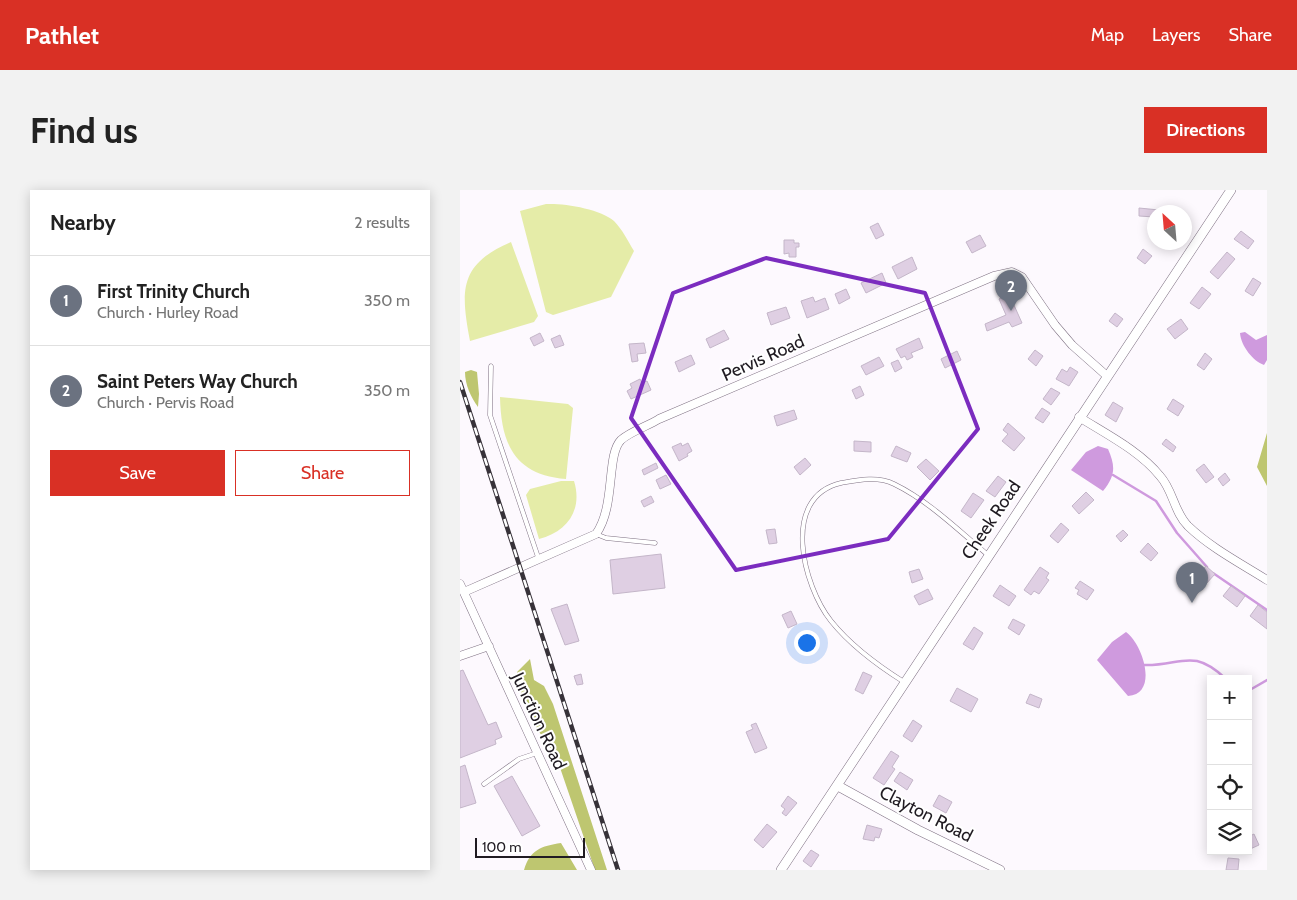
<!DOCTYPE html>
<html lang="en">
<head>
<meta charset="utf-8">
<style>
  body { margin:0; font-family:Cabin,sans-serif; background:#f2f2f2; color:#222 }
  .controls { position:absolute; right:15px; bottom:15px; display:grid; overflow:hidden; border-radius:0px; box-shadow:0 2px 12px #0003 }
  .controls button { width:45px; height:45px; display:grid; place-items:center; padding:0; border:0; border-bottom:1px solid #e0e0e0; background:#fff; color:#222; font:25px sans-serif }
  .compass { position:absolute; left:687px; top:15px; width:45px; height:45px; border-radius:50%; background:#fff; box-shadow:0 2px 12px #0003; rotate:334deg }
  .scale { position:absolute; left:15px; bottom:12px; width:110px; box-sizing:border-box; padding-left:5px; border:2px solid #201b22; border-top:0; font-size:14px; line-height:18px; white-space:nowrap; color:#201b22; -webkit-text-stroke:4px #fff; paint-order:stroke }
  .you { position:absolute; left:346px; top:452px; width:18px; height:18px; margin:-12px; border:4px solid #fff; border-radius:50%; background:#1a73e8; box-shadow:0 0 0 8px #1a73e833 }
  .badge { display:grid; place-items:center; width:32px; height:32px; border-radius:50%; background:#d93025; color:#fff; font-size:16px; font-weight:700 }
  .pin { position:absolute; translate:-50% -41px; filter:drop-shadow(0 1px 2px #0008) }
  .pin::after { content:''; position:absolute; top:26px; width:18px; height:15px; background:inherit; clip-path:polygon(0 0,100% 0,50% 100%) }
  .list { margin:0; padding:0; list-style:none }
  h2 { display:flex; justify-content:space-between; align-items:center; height:65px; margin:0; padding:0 20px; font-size:21px }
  h2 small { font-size:16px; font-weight:400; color:#767676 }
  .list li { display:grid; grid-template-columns:32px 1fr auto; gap:15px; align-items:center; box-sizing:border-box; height:90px; padding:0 20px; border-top:1px solid #e0e0e0 }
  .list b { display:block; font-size:19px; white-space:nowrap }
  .list p { margin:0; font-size:16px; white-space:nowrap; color:#767676 }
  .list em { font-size:16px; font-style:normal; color:#767676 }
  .actions { display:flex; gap:10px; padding:15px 20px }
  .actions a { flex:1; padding:11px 0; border:1px solid #d93025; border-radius:0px; text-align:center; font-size:18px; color:#d93025 }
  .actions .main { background:#d93025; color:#fff }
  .icon { flex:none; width:28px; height:28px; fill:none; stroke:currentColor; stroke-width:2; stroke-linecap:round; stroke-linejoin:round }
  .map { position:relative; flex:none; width:807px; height:680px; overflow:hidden; border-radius:0px }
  header { display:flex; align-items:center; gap:30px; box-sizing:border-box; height:70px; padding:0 25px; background:#d93025; color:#fff }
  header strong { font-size:24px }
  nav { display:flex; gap:28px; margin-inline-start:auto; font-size:18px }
  .intro { display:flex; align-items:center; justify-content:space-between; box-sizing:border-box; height:120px; padding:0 30px }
  h1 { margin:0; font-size:35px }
  .button { padding:12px 22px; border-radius:0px; background:#d93025; color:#fff; font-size:18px; font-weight:700 }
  main { display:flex; gap:30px; padding:0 30px }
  aside { flex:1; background:#fff; border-radius:0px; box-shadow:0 2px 12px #0003 }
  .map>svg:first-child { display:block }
</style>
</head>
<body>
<header>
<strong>Pathlet</strong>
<nav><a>Map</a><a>Layers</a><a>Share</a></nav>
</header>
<div class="intro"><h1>Find us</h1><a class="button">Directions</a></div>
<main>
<aside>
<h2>Nearby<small>2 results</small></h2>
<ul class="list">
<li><span class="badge" style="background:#6b7280">1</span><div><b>First Trinity Church</b><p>Church · Hurley Road</p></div><em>350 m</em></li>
<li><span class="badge" style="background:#6b7280">2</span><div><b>Saint Peters Way Church</b><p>Church · Pervis Road</p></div><em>350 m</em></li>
</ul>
<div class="actions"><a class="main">Save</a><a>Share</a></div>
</aside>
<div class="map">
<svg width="807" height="680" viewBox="0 0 807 680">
  <rect width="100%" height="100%" fill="#fdf9fe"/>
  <path fill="#e5eca8" d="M86,14c18,-1 55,5 68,17 8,8 14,20 20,30l-23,46 -58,18 -7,-3 -26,-101z
    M51,52l27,74 -4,6 -64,19c-10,-52 -10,-77 41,-99z
    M40,207l68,7 5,4 -7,71c-52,-4 -65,-36 -66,-82z
    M101,291h13c9,29 -7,51 -35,58l-13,-44 4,-6z"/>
  <path fill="#bec670" d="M11,180l6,2 2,22 -1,13c-7,-10 -13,-22 -13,-35z
    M807,243v53l-10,-19z
    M70,469l4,21 10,6 9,18 54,166h-12l-40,-117c-17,-17 -36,-57 -38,-81z
    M101,653l16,27h-53c6,-20 17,-24 37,-27z"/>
  <path fill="#cf9ade" d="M785,142l11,8 11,-5v25l-3,5c-11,-4 -23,-19 -24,-32z
    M638,256l10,3c8,18 7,27 -5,42l-32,-21 15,-18z
    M666,442c17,12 33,62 2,64l-31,-36 15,-18z"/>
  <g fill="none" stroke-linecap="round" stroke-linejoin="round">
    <path stroke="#cf9ade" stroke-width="2.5" d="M653,285l43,26 21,32 30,34
      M753,383l54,37
      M682,475c39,2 49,-19 84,14
      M788,501l19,-11"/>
  </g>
  <path fill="#dfcfe3" stroke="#c4b6c9" d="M679,18l20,2v2h-5v5l-15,-1z
    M418,33l6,12 -8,4 -6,-12z
    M781,41l13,10 -6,8 -14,-10z
    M520,45l6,11 -14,7 -6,-11z
    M324,50h10v3h5v4h-3v10h-7v-4l-5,1z
    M683,59l9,7 -7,8 -8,-6z
    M767,62l8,7 -17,20 -8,-7z
    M452,67l5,12 -19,10 -6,-12z
    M422,83l4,10 -20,10 -5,-10z
    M793,88l8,5 -8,13 -8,-5z
    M742,97l9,7 -12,15 -9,-6z
    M386,99l4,9 -11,6 -4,-10z
    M549,104l13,29 -10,4 -3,-5 -22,9 -2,-7 21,-9 -7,-16z
    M353,107l2,5 10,-4 4,11 -22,9 -6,-17z
    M326,117l4,11 -19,7 -4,-12z
    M655,123l8,6 -6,8 -8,-6z
    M721,129l7,10 -13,10 -8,-10z
    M264,140l5,9 -19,9 -4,-9z
    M80,143l4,8 -10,5 -4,-8z
    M100,145l4,10 -9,3 -4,-9z
    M459,148l4,10 -12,5 2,4 -6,3 -2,-4 -4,2 -5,-9z
    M184,153l2,10 -9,1 1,7 -6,1 -3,-18z
    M575,160l8,6 -7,10 -8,-7z
    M497,161l4,9 -16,8 -4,-9z
    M745,163l7,6 -8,11 -7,-5z
    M231,165l4,9 -16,8 -4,-10z
    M419,167l5,9 -18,9 -5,-9z
    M438,170l4,8 -7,4 -4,-9z
    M610,177l8,5 -9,14 -13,-7 6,-10 5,3z
    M180,189l2,4 5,-2 4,9 -20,9 -4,-8 5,-3 -2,-4z
    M400,196l4,9 -8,4 -4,-9z
    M591,198l9,5 -9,12 -8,-6z
    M713,209l11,7 -6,10 -11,-7z
    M653,212l10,6 -7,14 -11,-7z
    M582,218l8,5 -7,10 -8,-5z
    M334,220l3,9 -20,7 -3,-10z
    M548,233l17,15 -11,13 -12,-10 6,-7 -5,-4z
    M706,249l10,8 -3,5 -11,-8z
    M394,251l17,1v10l-17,-1z
    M221,253l1,3 6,-3 4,8 -5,3 1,2 -9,5 -7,-14z
    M436,256l15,7 -4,9 -16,-6z
    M345,268l6,7 -11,10 -6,-8z
    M466,269l13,12 -9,9 -13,-13z
    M196,273l2,5 -14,7 -2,-5z
    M744,274l10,13 -8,6 -10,-13z
    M765,283l5,7 -7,6 -5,-7z
    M206,285l5,9 -11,5 -4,-9z
    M538,286l8,6 -11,15 -9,-6z
    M626,302l8,8 -15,14 -7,-8z
    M513,303l11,7 -13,18 -10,-7z
    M191,306l3,6 -10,5 -3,-6z
    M601,333l8,7 -11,13 -8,-7z
    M315,339l2,14 -8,1 -3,-14z
    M663,340l5,5 -7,7 -5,-6z
    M688,353l10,10 -7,8 -11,-9z
    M201,364l4,34 -52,6 -3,-34z
    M746,376l9,8 -19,21 -8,-8 3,-4 -2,-2 4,-5 2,2z
    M580,377l9,6 -3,5 3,2 -10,14 -5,-3 -3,4 -7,-5z
    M459,379l4,10 -11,4 -3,-11z
    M620,391l14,9 -7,10 -10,-6 2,-4 -4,-2z
    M540,395l16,11 -7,10 -16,-10z
    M771,396l14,10 -8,11 -14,-11z
    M468,399l5,10 -14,6 -5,-9z
    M107,414l12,37 -14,4 -14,-36z
    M798,415l9,7v17l-17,-13z
    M331,421l6,13 -9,4 -6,-13z
    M553,429l12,6 -6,10 -11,-7z
    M514,437l9,6 -10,17 -10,-6z
    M343,442l10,12 -8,6 -9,-12z
    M3,480l25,55 8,-3 6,15 -7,3 1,4 -36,14v-87z
    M403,482l9,4 -9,18 -8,-4z
    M121,484l2,10 -6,1 -3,-9z
    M497,498l21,11 -7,13 -21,-11z
    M570,504l12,5 -3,9 -13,-5z
    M453,530l9,6 -10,16 -9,-6z
    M296,533l11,25 -12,5 -9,-21 7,-3 -2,-4z
    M431,561l8,5 -7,11 3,2 -11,16 -11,-7z
    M5,575l11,38 -16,5v-41z
    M440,582l13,8 -6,10 -13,-9z
    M52,586l28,50 -18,10 -28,-50z
    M479,605l13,7 -6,11 -13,-7z
    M328,606l9,7 -11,13 -4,-3 3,-4 -4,-3z
    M307,634l10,8 -14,16 -9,-8z
    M407,635l15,4 -3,9 -4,-1 -1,4 -11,-2z
    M794,644l5,11 -11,5v-13z
    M351,660l8,5 -8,12 -8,-6z
    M768,668l11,1 -1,11h-12z"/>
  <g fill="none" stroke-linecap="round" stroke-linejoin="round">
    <defs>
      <path id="service" d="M31,176l-1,49 49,145
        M136,344l10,4 49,5
        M444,492c-27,-17 -53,-36 -73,-61 -28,-35 -51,-124 10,-138 17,-3 37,-7 53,1 35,17 64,46 94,71
        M24,594l35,-25 18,-6"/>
      <path id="minor" d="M619,227c27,17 61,34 81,59 13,14 14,36 28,50 23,22 52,37 79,54
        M0,394l131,286
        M4,402l132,-58c20,-28 10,-79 25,-94 10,-9 27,-14 38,-21l335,-143 18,-4 10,5 33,48 17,20 35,31
        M0,466l29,-10"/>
      <path id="tertiary" d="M378,596l80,44 82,40
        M321,680l450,-680"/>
    </defs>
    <use href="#service" stroke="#7f7183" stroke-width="5"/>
    <use href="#minor" stroke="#7f7183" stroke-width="9"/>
    <use href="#tertiary" stroke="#7f7183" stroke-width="10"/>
    <use href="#service" stroke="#fff" stroke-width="4"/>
    <use href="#minor" stroke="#fff" stroke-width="8"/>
    <use href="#tertiary" stroke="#fff" stroke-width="9"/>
    <defs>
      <path id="rail" d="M0,192l158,488"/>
    </defs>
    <use href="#rail" stroke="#373239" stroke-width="4.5"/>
    <use href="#rail" stroke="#fff" stroke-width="2.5" stroke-dasharray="8" stroke-linecap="butt"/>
  </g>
  <path fill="none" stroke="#7b2cbf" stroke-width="4" stroke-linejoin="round" d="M306,68l159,35 53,136 -90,110 -152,31 -105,-152 42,-125z"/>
  <g text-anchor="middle" stroke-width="4" stroke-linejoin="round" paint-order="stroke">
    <g font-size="18" fill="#201b22" stroke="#fff">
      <text transform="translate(303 168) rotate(-24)" y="6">Pervis Road</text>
      <text transform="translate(531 330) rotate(-56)" y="6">Cheek Road</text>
      <text transform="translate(79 531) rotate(65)" y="6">Junction Road</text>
      <text transform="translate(466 624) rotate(27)" y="6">Clayton Road</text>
    </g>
  </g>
</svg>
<div class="controls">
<button>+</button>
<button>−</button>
<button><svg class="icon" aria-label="locate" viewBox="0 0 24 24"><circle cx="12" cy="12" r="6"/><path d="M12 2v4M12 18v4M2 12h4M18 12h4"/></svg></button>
<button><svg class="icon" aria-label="layers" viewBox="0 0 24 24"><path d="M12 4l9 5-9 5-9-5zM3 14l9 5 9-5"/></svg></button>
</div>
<svg class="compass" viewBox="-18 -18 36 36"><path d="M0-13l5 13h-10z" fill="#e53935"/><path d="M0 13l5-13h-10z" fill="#767676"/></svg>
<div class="scale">100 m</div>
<div class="you"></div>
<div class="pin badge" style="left:732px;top:413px;background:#6b7280">1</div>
<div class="pin badge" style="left:551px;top:121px;background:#6b7280">2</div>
</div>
</main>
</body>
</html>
